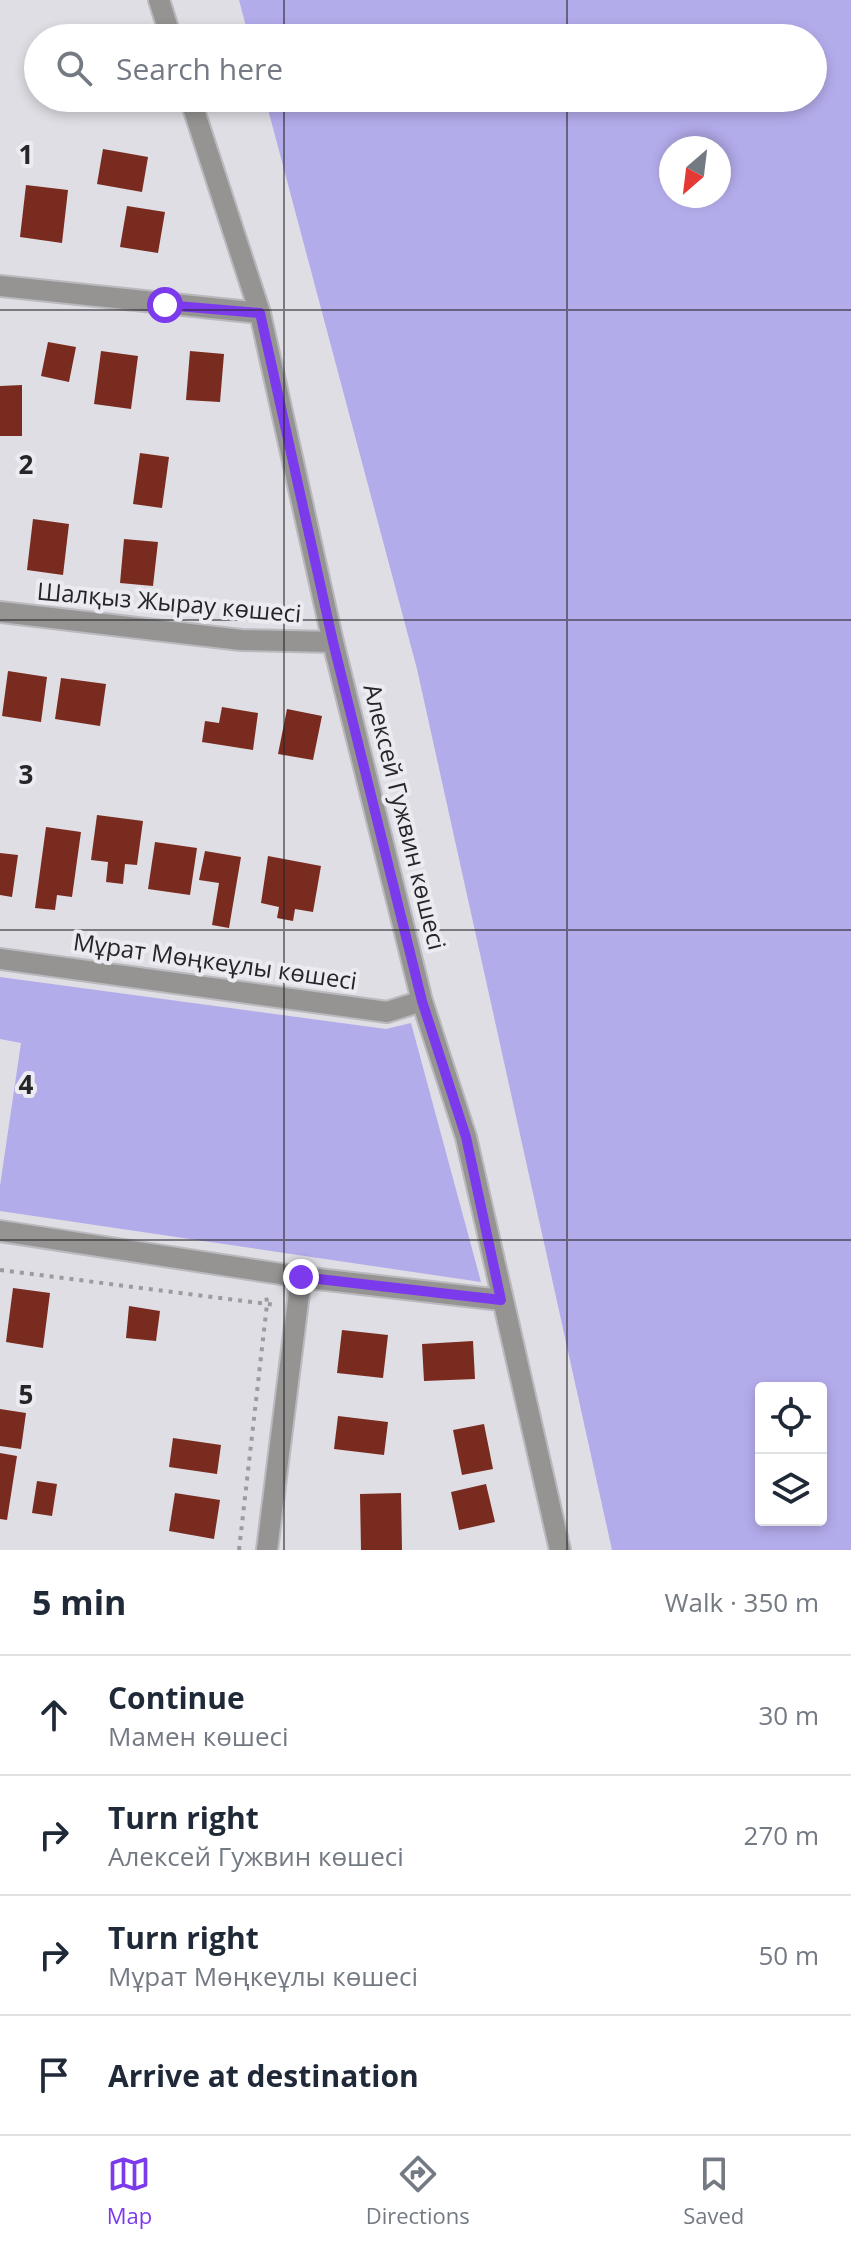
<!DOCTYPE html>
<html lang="en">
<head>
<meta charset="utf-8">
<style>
  body { margin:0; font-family:"Open Sans",sans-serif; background:#f6f6f7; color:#1f2937 }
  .controls { position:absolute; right:24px; bottom:24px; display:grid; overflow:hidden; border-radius:8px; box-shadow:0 4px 12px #0003 }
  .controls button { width:72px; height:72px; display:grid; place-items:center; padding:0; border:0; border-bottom:2px solid #e0e1e3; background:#fff; color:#1f2937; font:40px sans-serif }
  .compass { position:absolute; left:659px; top:136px; width:72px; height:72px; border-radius:50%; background:#fff; box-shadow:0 4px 12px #0003; rotate:208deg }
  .stop { position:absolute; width:24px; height:24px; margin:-18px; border:6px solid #7c3aed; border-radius:50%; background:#fff }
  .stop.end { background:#7c3aed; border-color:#fff; box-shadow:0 2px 8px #0008 }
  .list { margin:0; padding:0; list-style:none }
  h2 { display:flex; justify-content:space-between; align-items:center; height:104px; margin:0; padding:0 32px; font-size:34px }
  h2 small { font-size:26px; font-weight:400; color:#747a83 }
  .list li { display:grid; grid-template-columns:52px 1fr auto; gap:24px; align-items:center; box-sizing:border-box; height:120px; padding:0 32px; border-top:2px solid #e0e1e3 }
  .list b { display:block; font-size:30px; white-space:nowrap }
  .list p { margin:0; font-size:26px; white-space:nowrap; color:#747a83 }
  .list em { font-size:26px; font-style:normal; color:#747a83 }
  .icon { flex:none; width:44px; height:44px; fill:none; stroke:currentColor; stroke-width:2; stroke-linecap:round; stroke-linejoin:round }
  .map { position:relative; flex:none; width:851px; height:1550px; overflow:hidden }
  .search { position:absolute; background:#fff; box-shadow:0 4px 12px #0003; left:24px; right:24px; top:24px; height:88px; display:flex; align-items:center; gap:20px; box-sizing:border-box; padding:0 28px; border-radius:44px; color:#747a83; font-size:30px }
  .sheet { height:584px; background:#fff }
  nav { display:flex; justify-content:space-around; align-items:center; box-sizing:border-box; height:112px; border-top:2px solid #e0e1e3; background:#fff; font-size:22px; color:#747a83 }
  nav a { display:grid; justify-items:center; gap:4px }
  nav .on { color:#7c3aed }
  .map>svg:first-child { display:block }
</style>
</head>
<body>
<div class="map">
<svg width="851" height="1550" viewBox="0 0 851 1550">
  <rect width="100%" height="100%" fill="#dfdee4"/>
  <path fill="#b3aceb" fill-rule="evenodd" d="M239,0h612v1550h-239l-195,-881 -152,-571h548v-60h-564zM671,148h48v48h-48zM761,1388h60v132h-60z
    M0,977l386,52 25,-6 70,259 -481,-71v-25l21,-143 -21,-4z"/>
  <path fill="#792b1f" d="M40,98h70l-2,13z
    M103,149l45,8 -6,35 -45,-8z
    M26,185l42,5 -6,53 -42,-6z
    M127,206l38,6 -7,41 -38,-6z
    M48,342l28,5 -7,35 -28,-6z
    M101,351l37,5 -7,53 -37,-5z
    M190,351l34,3 -4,48 -34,-2z
    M22,385v51h-22v-50z
    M140,453l29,4 -7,51 -29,-4z
    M33,519l36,5 -6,51 -36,-5z
    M124,539l34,3 -5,44 -33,-3z
    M8,671l39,6 -6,45 -39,-6z
    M61,678l45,6 -6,42 -45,-7z
    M222,707l36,6 -5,37 -51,-8 3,-21 14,2z
    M287,709l35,7 -9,44 -35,-6z
    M97,815l46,6 -6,44 -12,-1 -2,20 -17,-2 2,-20 -17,-2z
    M46,827l35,5 -9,65 -15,-2 -2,15 -20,-2z
    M155,842l42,6 -7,47 -42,-6z
    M205,851l36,6 -12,71 -17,-3 7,-42 -20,-3z
    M0,853l18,2 -6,42 -12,-2z
    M268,856l53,10 -8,46 -18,-3 -2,12 -16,-3 2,-11 -18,-4z
    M13,1288l37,5 -7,55 -37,-6z
    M129,1306l31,5 -4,30 -30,-3z
    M342,1330l46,5 -5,43 -46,-5z
    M473,1341l2,38 -51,2 -2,-37z
    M0,1409l26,4 -5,36 -21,-3z
    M338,1416l50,6 -4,33 -50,-6z
    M484,1424l9,45 -31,6 -9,-45z
    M173,1438l48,7 -4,29 -48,-7z
    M0,1453l17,3 -10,64 -7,-1z
    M37,1481l20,3 -5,32 -20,-3z
    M486,1484l9,38 -36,8 -8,-38z
    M175,1493l45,7 -6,39 -45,-8z
    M401,1493l1,57h-41l-1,-56z"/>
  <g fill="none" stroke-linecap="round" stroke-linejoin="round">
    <defs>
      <path id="minor" d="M159,0l12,38
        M190,98l70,215 73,329 89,359 44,136 94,413
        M0,286l260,27
        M0,612l241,28 92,2
        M0,959l387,53 35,-11
        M0,1231l301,46 200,23
        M267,1550l34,-273"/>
    </defs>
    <use href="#minor" stroke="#bab9be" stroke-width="24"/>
    <path stroke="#9c9ba0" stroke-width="4" stroke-dasharray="4 6" stroke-linecap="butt" d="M0,1270l275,35
      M239,1550l28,-246 -1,-12"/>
    <use href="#minor" stroke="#969493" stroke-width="20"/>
  </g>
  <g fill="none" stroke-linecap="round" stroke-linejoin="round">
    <path stroke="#7c3aed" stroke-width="10" d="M165,305l95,8 73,329 89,359 44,136 35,163 -200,-23"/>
  </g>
  <path fill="none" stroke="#262628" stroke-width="2" stroke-opacity="0.55" d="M284,0v38M567,0v38M284,98v1452M567,98v1452M0,310h851M0,620h851M0,930h851M0,1240h851"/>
  <g text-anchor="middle" stroke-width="8" stroke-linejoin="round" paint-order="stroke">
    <g font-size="24" fill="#262628" stroke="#ecebf1">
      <text transform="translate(169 603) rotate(5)" y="8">Шалқыз Жырау көшесі</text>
      <text transform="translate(404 817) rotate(76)" y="8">Алексей Гужвин көшесі</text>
      <text transform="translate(215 962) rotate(8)" y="8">Мұрат Мөңкеұлы көшесі</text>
    </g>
  </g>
  <g font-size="26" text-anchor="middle" font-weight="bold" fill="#262628" stroke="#ecebf1" stroke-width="8" stroke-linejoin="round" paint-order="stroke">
    <text x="26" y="164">1</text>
    <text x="26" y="474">2</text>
    <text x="26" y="784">3</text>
    <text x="26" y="1094">4</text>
    <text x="26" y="1404">5</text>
  </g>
</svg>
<div class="controls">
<button><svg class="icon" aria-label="locate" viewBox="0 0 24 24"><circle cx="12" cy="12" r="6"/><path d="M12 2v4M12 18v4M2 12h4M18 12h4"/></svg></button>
<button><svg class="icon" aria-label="layers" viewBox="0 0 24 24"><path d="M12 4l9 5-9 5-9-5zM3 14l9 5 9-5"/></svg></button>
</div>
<svg class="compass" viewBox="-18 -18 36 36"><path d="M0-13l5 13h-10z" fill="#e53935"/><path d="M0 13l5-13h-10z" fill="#747a83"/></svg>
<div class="stop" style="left:165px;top:305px"></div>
<div class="stop end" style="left:301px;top:1277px"></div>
<div class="search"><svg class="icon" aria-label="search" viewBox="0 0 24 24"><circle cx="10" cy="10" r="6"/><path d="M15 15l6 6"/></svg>Search here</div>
</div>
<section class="sheet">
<h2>5 min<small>Walk · 350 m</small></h2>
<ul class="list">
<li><svg class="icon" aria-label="ahead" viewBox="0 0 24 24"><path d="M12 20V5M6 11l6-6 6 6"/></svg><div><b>Continue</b><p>Мамен көшесі</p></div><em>30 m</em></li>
<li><svg class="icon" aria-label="right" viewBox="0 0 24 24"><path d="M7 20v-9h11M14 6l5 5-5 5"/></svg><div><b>Turn right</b><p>Алексей Гужвин көшесі</p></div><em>270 m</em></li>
<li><svg class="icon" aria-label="right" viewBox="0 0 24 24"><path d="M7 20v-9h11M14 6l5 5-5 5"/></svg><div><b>Turn right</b><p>Мұрат Мөңкеұлы көшесі</p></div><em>50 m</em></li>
<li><svg class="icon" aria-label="arrive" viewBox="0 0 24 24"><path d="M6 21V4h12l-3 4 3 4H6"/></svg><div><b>Arrive at destination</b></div></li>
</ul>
</section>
<nav>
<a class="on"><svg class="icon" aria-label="map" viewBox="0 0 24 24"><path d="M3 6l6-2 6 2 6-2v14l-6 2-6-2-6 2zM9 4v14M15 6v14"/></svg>Map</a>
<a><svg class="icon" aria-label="directions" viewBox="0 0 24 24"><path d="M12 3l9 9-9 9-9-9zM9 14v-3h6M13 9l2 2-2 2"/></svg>Directions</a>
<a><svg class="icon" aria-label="saved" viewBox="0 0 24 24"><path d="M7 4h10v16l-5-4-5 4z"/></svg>Saved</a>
</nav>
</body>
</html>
